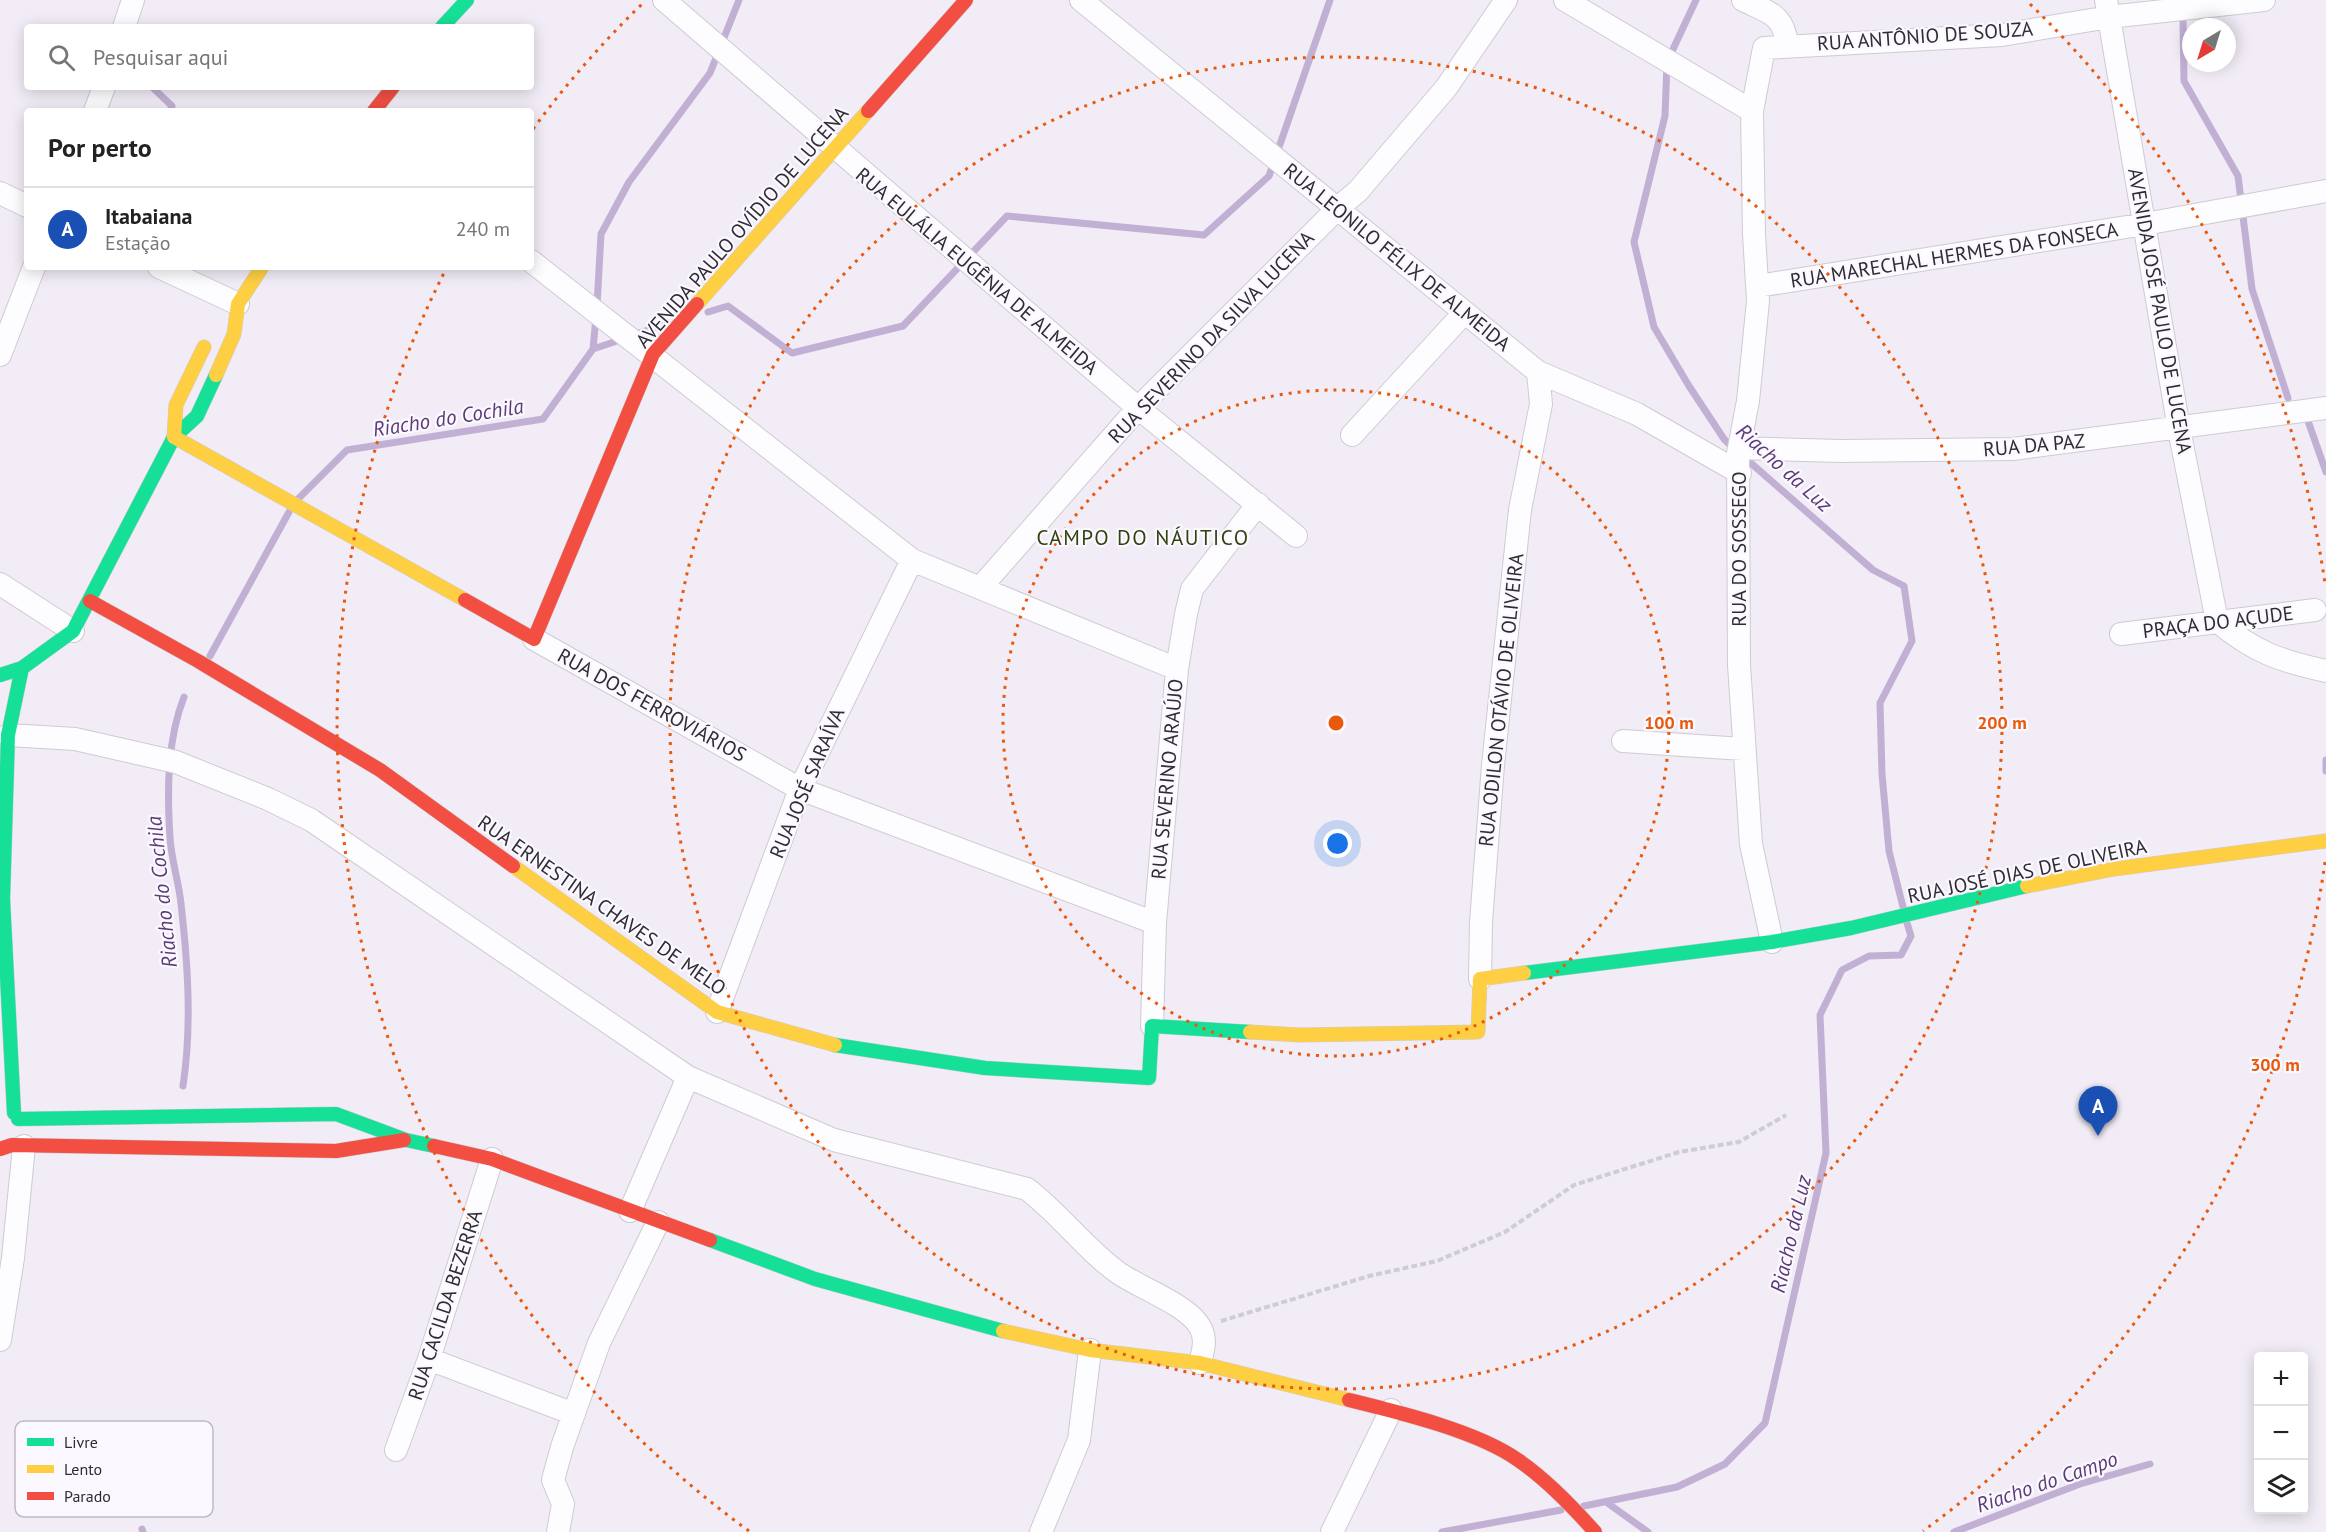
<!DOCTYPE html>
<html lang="pt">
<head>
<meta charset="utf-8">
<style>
  body { margin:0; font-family:"PT Sans",sans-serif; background:#f2f2f2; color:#222 }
  .controls { position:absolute; right:18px; bottom:18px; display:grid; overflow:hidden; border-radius:6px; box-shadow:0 3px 15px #0003 }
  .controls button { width:54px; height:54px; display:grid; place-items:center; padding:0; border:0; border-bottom:2px solid #e0e0e0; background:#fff; color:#222; font:30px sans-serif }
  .compass { position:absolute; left:2182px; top:18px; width:54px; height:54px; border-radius:50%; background:#fff; box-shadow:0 3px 15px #0003; rotate:218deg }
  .you { position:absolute; left:1338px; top:844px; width:21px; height:21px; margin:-15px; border:4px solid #fff; border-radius:50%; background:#1a73e8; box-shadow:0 0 0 9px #1a73e833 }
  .badge { display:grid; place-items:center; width:39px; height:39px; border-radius:50%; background:#736f77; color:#fff; font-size:20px; font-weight:700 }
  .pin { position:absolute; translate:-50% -50px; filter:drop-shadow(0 2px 3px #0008) }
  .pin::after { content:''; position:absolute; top:32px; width:21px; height:18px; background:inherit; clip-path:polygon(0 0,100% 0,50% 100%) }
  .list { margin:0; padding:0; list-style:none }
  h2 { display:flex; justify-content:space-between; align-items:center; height:78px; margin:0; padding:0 24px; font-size:26px }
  h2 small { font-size:20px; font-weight:400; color:#767676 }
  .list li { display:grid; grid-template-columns:39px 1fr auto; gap:18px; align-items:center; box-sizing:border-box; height:84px; padding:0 24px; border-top:2px solid #e0e0e0 }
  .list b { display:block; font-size:22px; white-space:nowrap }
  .list p { margin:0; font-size:20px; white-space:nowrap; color:#767676 }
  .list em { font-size:20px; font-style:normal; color:#767676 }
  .icon { flex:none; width:33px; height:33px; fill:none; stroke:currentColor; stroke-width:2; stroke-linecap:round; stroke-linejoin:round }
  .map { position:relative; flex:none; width:2326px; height:1532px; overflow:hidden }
  .search { position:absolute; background:#fff; box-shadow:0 3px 15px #0003; left:24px; top:24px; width:510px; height:66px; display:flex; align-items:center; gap:15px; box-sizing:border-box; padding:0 21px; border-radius:6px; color:#767676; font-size:22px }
  .panel { position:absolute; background:#fff; box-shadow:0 3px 15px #0003; left:24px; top:108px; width:510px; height:162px; border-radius:6px }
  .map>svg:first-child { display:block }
</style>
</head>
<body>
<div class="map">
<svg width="2326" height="1532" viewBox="0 0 2326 1532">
  <rect width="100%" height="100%" fill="#f1ecf6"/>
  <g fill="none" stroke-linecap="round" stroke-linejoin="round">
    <path stroke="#c1b0d3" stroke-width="7" d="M1696,0l-29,62 -2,54 -31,126 20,85 35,59 35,53 9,9
      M2183,21l1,60 54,95 14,113 36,109
      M152,87l20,19 -2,5
      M597,306l4,-72 28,-52 81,-109 29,-73
      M708,312l20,-6 64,47 111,-27 104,-110 197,19 65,-59 61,-176
      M633,335l30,-10
      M593,349l30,-10
      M2308,421l18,51
      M1744,457l129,113 31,16 8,55 -32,62 2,71 7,77 14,56
      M299,498l48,-48 196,-31 50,-70 3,-32
      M210,656l79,-144
      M2326,760v11
      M183,1086c9,-60 5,-121 -2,-182 -2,-22 -10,-45 -11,-67 -3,-46 -3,-97 14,-140
      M1606,1502l42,30
      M1584,1506l93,-19 48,-23 40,-41 61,-270 -6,-138 22,-45 27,-14 32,-1 10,-19 -4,-13
      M142,1529l1,3
      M1442,1532l119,-22
      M1954,1532l126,-48 70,-20"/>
    <defs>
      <path id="street" d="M664,0l474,408 158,128
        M1081,0l457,372 99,42 103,59
        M1565,0l187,111
        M1743,0c26,13 41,14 44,45
        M2106,0l73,429 38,192c37,31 63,40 109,50
        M124,27l9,-27
        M95,111l9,-24
        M0,193l27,13
        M531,261l381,299 265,109
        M159,267l79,37
        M1758,286l387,-62 181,-33
        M0,355l34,-88
        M1352,435l112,-122
        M1739,448l102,3 172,-2 313,-41
        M0,584l73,47
        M980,588l158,-180 200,-200 20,-17 88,-103 60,-88
        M2121,634l194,-24
        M534,639l266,150 355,134
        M8,735l67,4 101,23 92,37 43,21 377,257 146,63 193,49c33,25 61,63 93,85 21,14 69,32 80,53 7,12 3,24 0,36
        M1623,741l120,8
        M1772,942l-21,-98 -12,-179 -1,-212 10,-52 10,-100 -4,-67 -2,-123 12,-63 238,-13 107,-18 155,-17
        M1480,979l1,-57 12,-157 27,-255 21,-106 -3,-32
        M717,1012l83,-223 112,-229
        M1152,1026l3,-103 22,-254 9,-55 6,-25 66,-85
        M630,1211l58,-134
        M0,1340l13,-82 11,-112
        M429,1359l145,55
        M396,1450l33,-91 63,-200
        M558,1532l5,-28 -10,-24 9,-33 37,-104 59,-121
        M1041,1532l38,-92 11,-90
        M1332,1532l59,-122"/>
      <path id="fast" d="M442,27l25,-27
        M0,675l22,-7 51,-37 101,-194 23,-21 19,-41
        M1524,973l248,-31 79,-14 176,-42
        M835,1045l150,23 164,10 3,-52 98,6
        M14,1113l-11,-214 5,-164 14,-67
        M18,1119l318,-5 70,26 28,6
        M710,1240l105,39 188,52"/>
      <path id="slow" d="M697,304l171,-193
        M216,375l18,-41 4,-30 24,-37
        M174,437l291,163
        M174,437l2,-32 28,-58
        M513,866l204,146 118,33
        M2027,886l87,-17 212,-28
        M1250,1032l50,3 178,-3 2,-53 44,-6
        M1003,1331l87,19 110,13 149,37"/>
      <path id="jam" d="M374,111l19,-24
        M868,111l98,-111
        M465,600l69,39 119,-285 44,-50
        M90,601l108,60 182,109 133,96
        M434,1146l58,13 218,81
        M0,1149l12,-4 324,6 68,-11
        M1349,1400c49,12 128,31 169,60 28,19 54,46 77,72"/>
    </defs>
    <use href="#street" stroke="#cecbd2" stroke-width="24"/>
    <use href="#fast" stroke="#cecbd2" stroke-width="15"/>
    <use href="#slow" stroke="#cecbd2" stroke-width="15"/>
    <use href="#jam" stroke="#cecbd2" stroke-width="15"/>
    <path stroke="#cecdd0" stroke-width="4" stroke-dasharray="6 3" stroke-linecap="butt" d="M1221,1321l148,-45 68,-15 68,-29 69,-47 105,-33 60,-10 47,-27"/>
    <use href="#street" stroke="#fdfcfe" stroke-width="22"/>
    <use href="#fast" stroke="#16e098" stroke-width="14"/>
    <use href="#slow" stroke="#ffcf43" stroke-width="14"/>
    <use href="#jam" stroke="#f24e42" stroke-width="14"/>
  </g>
  <g fill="none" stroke="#e8590c" stroke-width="3" stroke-dasharray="3 6">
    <circle cx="1336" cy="723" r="333"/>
    <circle cx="1336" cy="723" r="666"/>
    <path d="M2325 862A999 999 0 0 1 1923 1531M749 1531A999 999 0 0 1 446 269M533 129A999 999 0 0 1 642 4M2030 4A999 999 0 0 1 2325 584"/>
  </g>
  <g text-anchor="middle" stroke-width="4.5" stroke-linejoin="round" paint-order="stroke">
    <g font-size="20" fill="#2f2c32" stroke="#fbf8ff">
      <text transform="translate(1925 36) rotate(-4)" y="7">RUA ANTÔNIO DE SOUZA</text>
      <text transform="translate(742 227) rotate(-49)" y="7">AVENIDA PAULO OVÍDIO DE LUCENA</text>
      <text transform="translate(1954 255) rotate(-9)" y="7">RUA MARECHAL HERMES DA FONSECA</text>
      <text transform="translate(1397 257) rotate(39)" y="7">RUA LEONILO FÉLIX DE ALMEIDA</text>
      <text transform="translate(977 271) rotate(40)" y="7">RUA EULÁLIA EUGÊNIA DE ALMEIDA</text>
      <text transform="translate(2160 311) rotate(80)" y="7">AVENIDA JOSÉ PAULO DE LUCENA</text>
      <text transform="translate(1211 337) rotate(-46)" y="7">RUA SEVERINO DA SILVA LUCENA</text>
      <text transform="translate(2034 445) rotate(-5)" y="7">RUA DA PAZ</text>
      <text transform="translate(1739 549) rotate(-90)" y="7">RUA DO SOSSEGO</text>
      <text transform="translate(2218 622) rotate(-7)" y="7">PRAÇA DO AÇUDE</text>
      <text transform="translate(1501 700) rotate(-84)" y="7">RUA ODILON OTÁVIO DE OLIVEIRA</text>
      <text transform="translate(652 705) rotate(29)" y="7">RUA DOS FERROVIÁRIOS</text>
      <text transform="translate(1167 779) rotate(-85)" y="7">RUA SEVERINO ARAÚJO</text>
      <text transform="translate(807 783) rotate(-67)" y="7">RUA JOSÉ SARAÍVA</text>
      <text transform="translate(2027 871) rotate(-12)" y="7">RUA JOSÉ DIAS DE OLIVEIRA</text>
      <text transform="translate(602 905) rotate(35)" y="7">RUA ERNESTINA CHAVES DE MELO</text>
      <text transform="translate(445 1305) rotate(-72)" y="7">RUA CACILDA BEZERRA</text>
    </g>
    <g font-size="21" font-style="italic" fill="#5b3c76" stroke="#fbf8ff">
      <text transform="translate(448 418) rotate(-9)" y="7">Riacho do Cochila</text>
      <text transform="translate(1784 468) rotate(42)" y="7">Riacho da Luz</text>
      <text transform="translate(162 892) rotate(-96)" y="7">Riacho do Cochila</text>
      <text transform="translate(1791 1234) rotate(-77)" y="7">Riacho da Luz</text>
      <text transform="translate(2047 1482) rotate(-19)" y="7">Riacho do Campo</text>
    </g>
    <g font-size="21" letter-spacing="1.5" fill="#30430e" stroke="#fbf8ff">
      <text x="1143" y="545">CAMPO DO NÁUTICO</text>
    </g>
  </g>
  <rect x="15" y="1421" width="198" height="96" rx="9" fill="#fbf8ff" stroke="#bebbc2" stroke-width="1.5"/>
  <rect x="27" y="1438" width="27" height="8" fill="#16e098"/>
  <rect x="27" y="1465" width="27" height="8" fill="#ffcf43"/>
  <rect x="27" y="1492" width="27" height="8" fill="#f24e42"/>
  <g font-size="16" fill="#2f2c32">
    <text x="64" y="1448">Livre</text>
    <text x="64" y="1475">Lento</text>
    <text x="64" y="1502">Parado</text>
  </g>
  <circle cx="1336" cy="723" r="9" fill="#e8590c" stroke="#fbf8ff" stroke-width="3"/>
  <g font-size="18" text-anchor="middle" font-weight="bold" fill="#e8590c" stroke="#fbf8ff" stroke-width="4.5" stroke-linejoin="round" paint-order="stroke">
    <text x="1669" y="729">100 m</text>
    <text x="2002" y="729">200 m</text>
    <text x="2275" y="1071">300 m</text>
  </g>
</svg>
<div class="controls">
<button>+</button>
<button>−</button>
<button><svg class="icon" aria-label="layers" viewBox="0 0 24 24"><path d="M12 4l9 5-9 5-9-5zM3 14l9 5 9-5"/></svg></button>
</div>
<svg class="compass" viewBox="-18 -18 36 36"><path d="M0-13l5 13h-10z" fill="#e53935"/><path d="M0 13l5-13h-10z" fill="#767676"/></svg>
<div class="you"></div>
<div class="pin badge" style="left:2098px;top:1136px;background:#1a4fb4">A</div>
<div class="search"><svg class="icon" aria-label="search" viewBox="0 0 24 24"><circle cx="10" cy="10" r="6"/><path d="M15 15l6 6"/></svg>Pesquisar aqui</div>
<section class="panel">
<h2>Por perto<small></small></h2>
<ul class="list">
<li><span class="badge" style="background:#1a4fb4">A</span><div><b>Itabaiana</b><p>Estação</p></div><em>240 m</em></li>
</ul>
</section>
</div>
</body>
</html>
